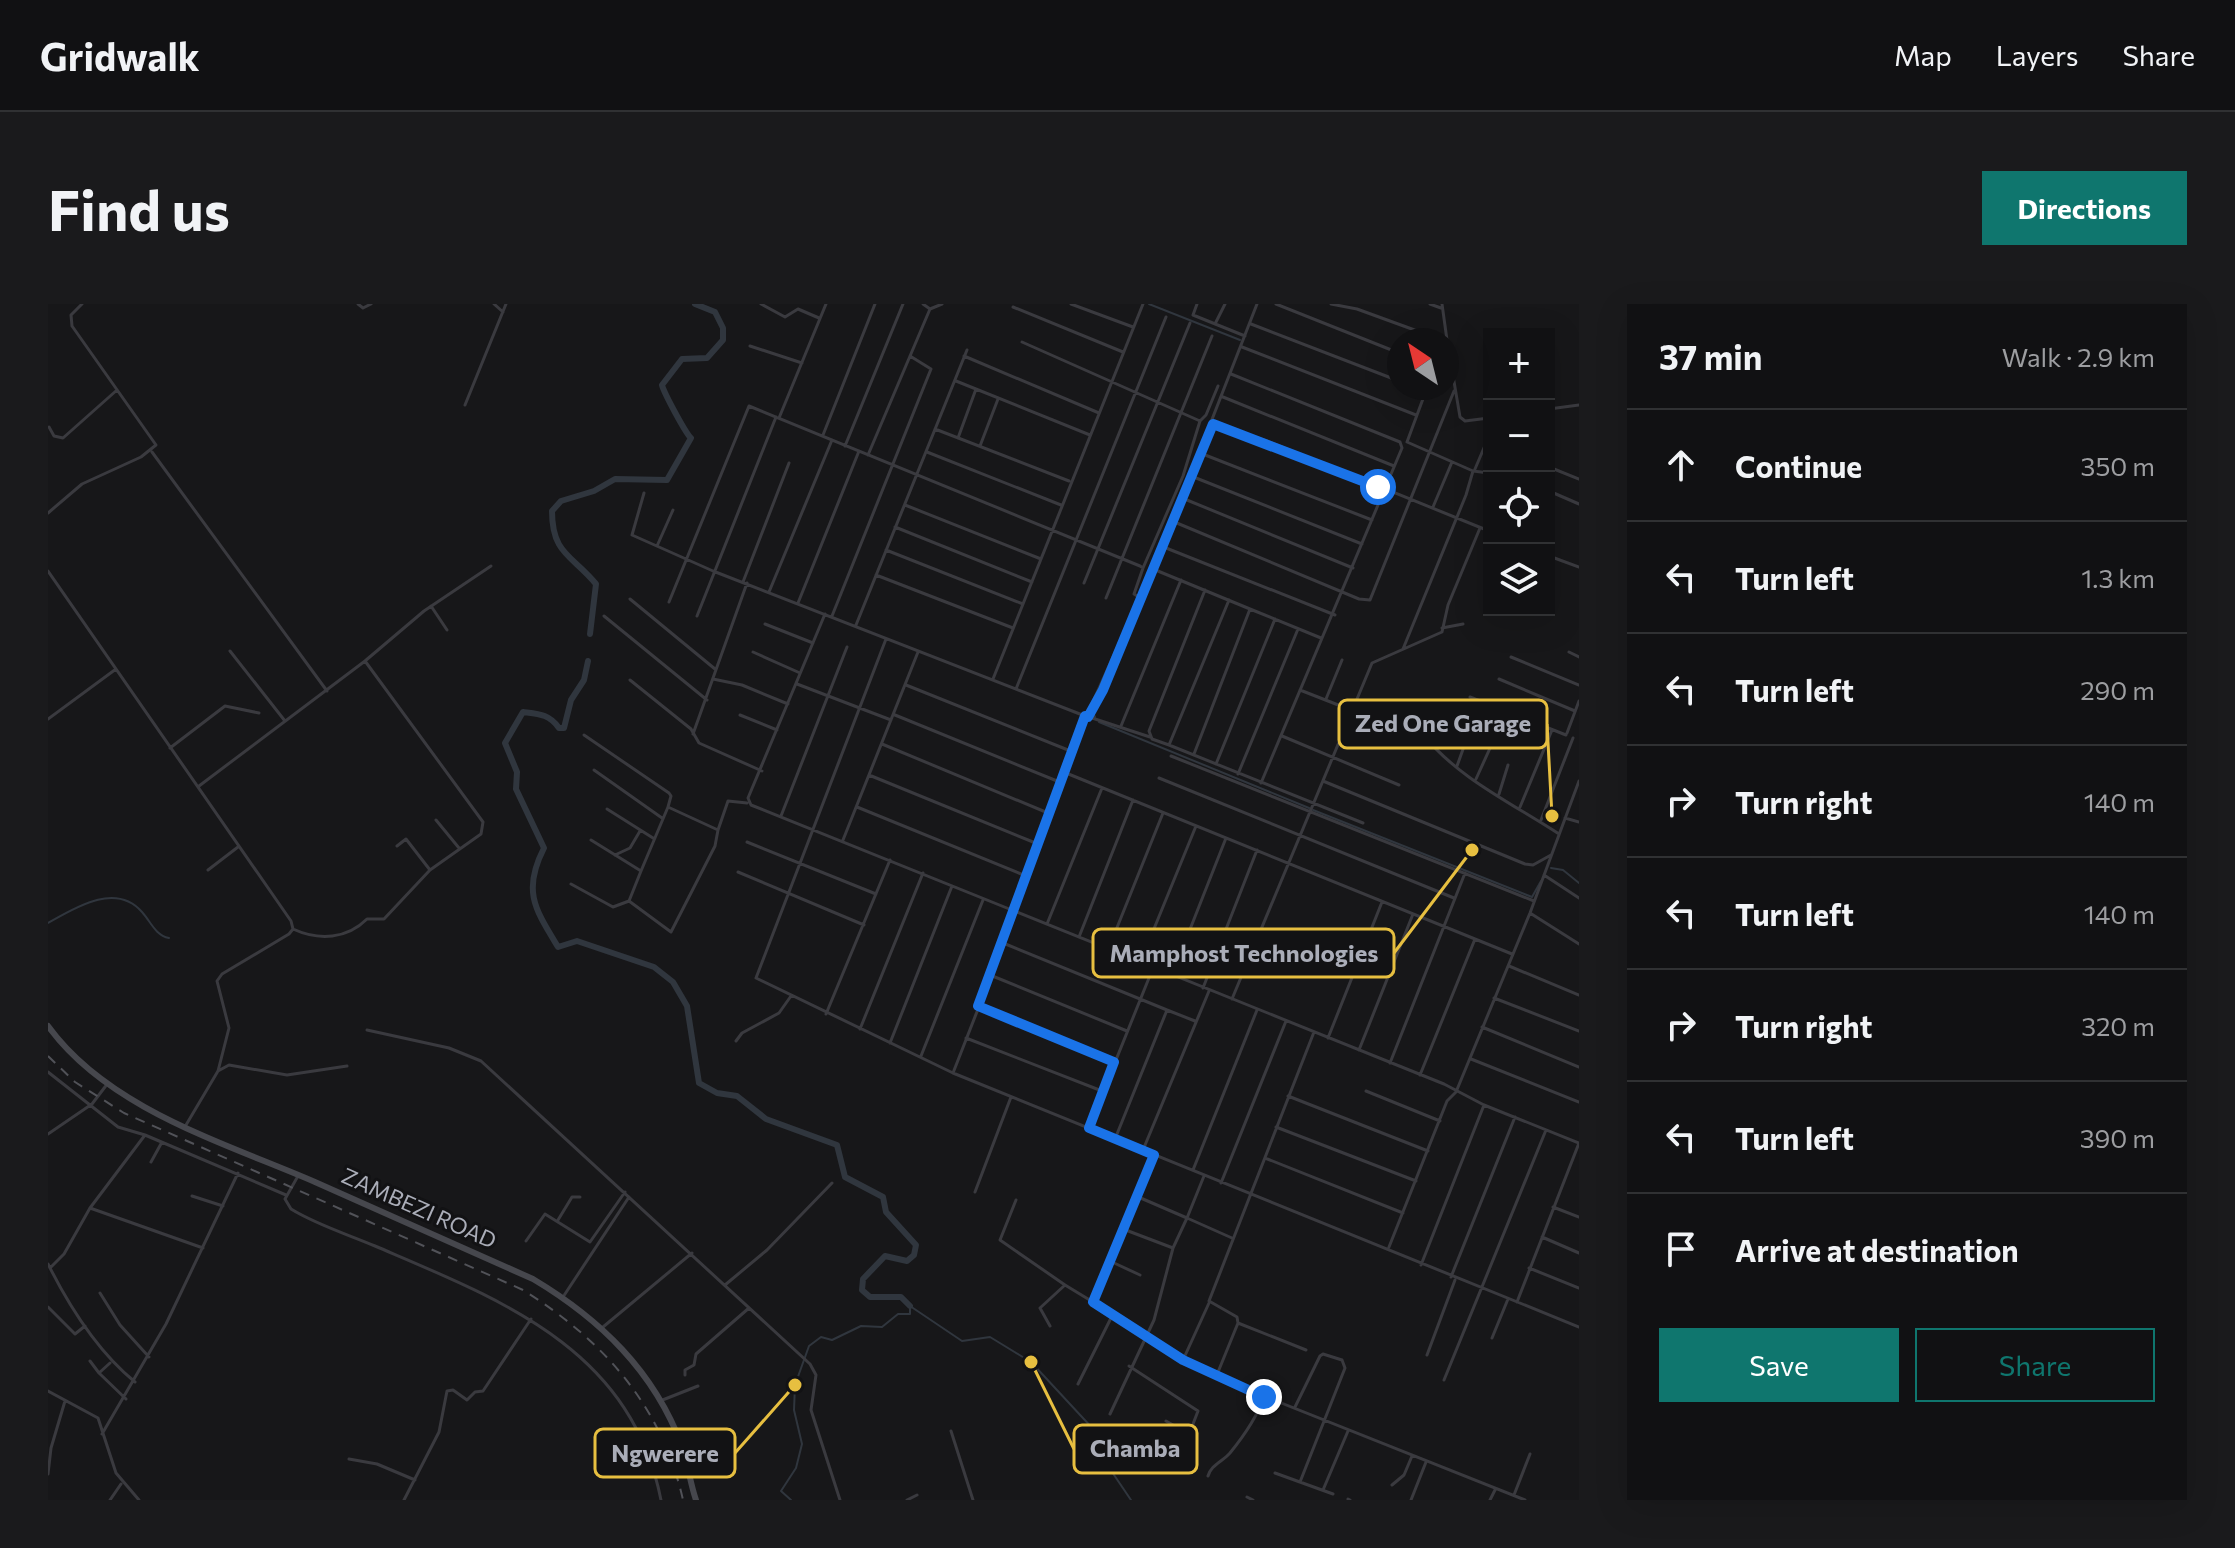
<!DOCTYPE html>
<html lang="en">
<head>
<meta charset="utf-8">
<style>
  body { margin:0; font-family:Commissioner,sans-serif; background:#1a1a1c; color:#f1f3f6 }
  .controls { position:absolute; right:24px; top:24px; display:grid; overflow:hidden; border-radius:0px; box-shadow:0 8px 32px #0002 }
  .controls button { width:72px; height:72px; display:grid; place-items:center; padding:0; border:0; border-bottom:2px solid #303133; background:#111113; color:#f1f3f6; font:40px sans-serif }
  .compass { position:absolute; left:1339px; top:24px; width:72px; height:72px; border-radius:50%; background:#111113; box-shadow:0 8px 32px #0002; rotate:325deg }
  .stop { position:absolute; width:24px; height:24px; margin:-18px; border:6px solid #1a73e8; border-radius:50%; background:#fff }
  .stop.end { background:#1a73e8; border-color:#fff; box-shadow:0 2px 8px #0008 }
  .list { margin:0; padding:0; list-style:none }
  h2 { display:flex; justify-content:space-between; align-items:center; height:104px; margin:0; padding:0 32px; font-size:34px }
  h2 small { font-size:26px; font-weight:400; color:#9c9da0 }
  .list li { display:grid; grid-template-columns:52px 1fr auto; gap:24px; align-items:center; box-sizing:border-box; height:112px; padding:0 32px; border-top:2px solid #303133 }
  .list b { display:block; font-size:30px; white-space:nowrap }
  .list em { font-size:26px; font-style:normal; color:#9c9da0 }
  .actions { display:flex; gap:16px; padding:24px 32px }
  .actions a { flex:1; padding:18px 0; border:2px solid #0f766e; border-radius:0px; text-align:center; font-size:28px; color:#0f766e }
  .actions .main { background:#0f766e; color:#fff }
  .icon { flex:none; width:44px; height:44px; fill:none; stroke:currentColor; stroke-width:2; stroke-linecap:round; stroke-linejoin:round }
  .map { position:relative; flex:none; width:1531px; height:1196px; overflow:hidden; border-radius:0px }
  header { display:flex; align-items:center; gap:48px; box-sizing:border-box; height:112px; padding:0 40px; background:#111113; border-bottom:2px solid #303133 }
  header strong { font-size:38px }
  nav { display:flex; gap:44px; margin-inline-start:auto; font-size:28px }
  .intro { display:flex; align-items:center; justify-content:space-between; box-sizing:border-box; height:192px; padding:0 48px }
  h1 { margin:0; font-size:56px }
  .button { padding:20px 36px; border-radius:0px; background:#0f766e; color:#fff; font-size:28px; font-weight:700 }
  main { display:flex; gap:48px; padding:0 48px }
  aside { flex:1; background:#111113; border-radius:0px; box-shadow:0 8px 32px #0002 }
  .map>svg:first-child { display:block }
</style>
</head>
<body>
<header>
<strong>Gridwalk</strong>
<nav><a>Map</a><a>Layers</a><a>Share</a></nav>
</header>
<div class="intro"><h1>Find us</h1><a class="button">Directions</a></div>
<main>
<div class="map">
<svg width="1531" height="1196" viewBox="0 0 1531 1196">
  <rect width="100%" height="100%" fill="#171719"/>
  <g fill="none" stroke-linecap="round" stroke-linejoin="round">
    <path stroke="#30363e" stroke-width="2" d="M1101,0l91,36
      M1091,291l47,-112
      M1042,403l48,-107
      M1045,409l2,4
      M1051,418l210,86
      M1265,506l219,87 9,-16
      M1503,564l12,2 16,13
      M0,619c28,-16 68,-41 94,-11 9,10 13,23 27,26
      M743,1196l-10,-9 15,-23 6,-24 -8,-34 1,-25 14,-39 12,-9 11,3 29,-14 21,1 16,-13h12v-8l52,35 28,-4 41,25 76,82 5,10 -2,15 21,31"/>
    <path stroke="#30363e" stroke-width="6" d="M542,330l6,-50c-24,-29 -44,-30 -44,-73l9,-10 33,-10 21,-12 52,1 24,-42c-5,-4 -27,-45 -29,-53l20,-26 25,-1 16,-18v-12l-8,-16 -20,-8
      M540,357l-4,19 -13,20 -7,28h-5c-10,-14 -20,-14 -36,-16l-18,31 12,29 -1,17 28,59c-22,43 -9,61 14,99l19,-6 77,26 19,15 14,24 12,77 18,10 20,3 29,23 71,26 8,32 38,20 3,15 30,33 -2,10 -7,6 -22,-5 -22,23 -1,11 8,7h31l9,9"/>
    <path stroke="#3a3a3f" stroke-width="3" d="M310,0l5,4 8,-4
      M446,0l9,8
      M713,0l24,13 13,-8 21,9
      M1023,0l62,23
      M1149,0l-4,11 52,21
      M1228,0l123,49
      M1283,0l26,5 85,31
      M1382,0l11,4
      M1394,0l5,36
      M965,3l110,45
      M882,5l12,-5
      M1168,18l9,-18
      M1203,20l148,57
      M1399,36l13,77 5,4 24,-3
      M974,38l178,79 -17,55 -40,92
      M702,42l52,17
      M1194,43l174,68
      M916,52l135,57
      M1183,70l169,68 2,6 -141,335
      M908,77l134,54
      M1370,84l7,3
      M1379,84l-20,54 66,29 16,2
      M1175,93l171,69
      M417,101l41,-101
      M1501,105l30,-4
      M731,114l47,-114
      M1152,117l6,-6 12,-29
      M1501,117l5,-13
      M1166,120l53,17 222,90
      M1,123l5,9 9,2 54,-48
      M887,125l134,52
      M775,131l52,-131
      M910,134l18,-49
      M797,142l58,-142
      M932,142l18,-47
      M104,148l175,239
      M879,148l134,53
      M1152,149l172,67
      M820,151l62,-146 -7,-5
      M1501,163l30,12
      M1427,165l14,-33
      M1143,172l171,68
      M1501,187l30,13
      M596,189l-12,42 81,36 372,145 -72,193
      M1134,194l171,70
      M1439,200l2,-5
      M857,201l136,54
      M1385,203l19,-45
      M0,209l34,-29 59,-27 15,-12 -84,-119 -1,-11 11,-11
      M1124,217l187,78 11,1 84,-209
      M847,223l137,55
      M609,242l16,-36
      M1113,242l174,69
      M838,246l137,54
      M1501,252l30,11
      M1105,265l97,40 -56,145
      M0,267l243,350 2,8 -4,5 -67,40 -5,7 12,47 -11,43 -32,54
      M828,271l137,53
      M695,278l46,-119
      M1036,279l106,-260
      M721,288l63,-152
      M1058,294l106,-262
      M582,295l85,70
      M1181,296l-60,145 194,78
      M621,298l80,-196 391,160 3,2 -9,26 8,5
      M750,299l61,-152
      M383,302l16,24
      M1202,305l71,29
      M777,310l-77,184 3,7 693,279 40,21 95,38
      M556,312l103,84
      M649,312l79,-199
      M784,312l99,-247 -21,-13
      M717,320l48,19
      M808,321l111,-275
      M1394,324l21,-4
      M838,335l-130,339 197,95 626,254
      M1355,345l63,-154 7,-24
      M182,347l55,70
      M705,348l47,21
      M1521,348l10,5
      M1463,353l68,28
      M317,357l59,-50 67,-45
      M665,375l29,6 46,19
      M945,375l150,-375
      M1451,375l76,32
      M582,376l61,49 8,14 63,28
      M749,380l94,36
      M858,381l167,67
      M968,385l150,-372
      M1252,386l51,20
      M1422,393l96,38
      M1278,395l16,-39
      M692,411l37,15
      M847,411l167,68
      M1040,413l54,-118 115,-295
      M1041,413l61,20
      M0,415l68,-50
      M1073,422l60,-146
      M1295,428l31,13
      M1519,429l12,-32
      M645,430l54,-151
      M536,431l85,58 2,3 -3,11
      M1376,431c32,42 91,70 135,99
      M1234,432l117,49
      M834,440l166,69
      M1121,441l-17,-6 -3,-8 56,-141
      M122,444l55,-42 34,7
      M1123,452l363,145
      M1168,460l59,-145
      M1409,462l23,-64
      M546,466l68,48
      M1018,469l446,181
      M1190,470l60,-145
      M821,471l169,69
      M1111,474l295,120
      M1428,475l30,-66
      M1275,477l202,83 8,1 18,-10
      M151,482l166,-125 118,161 -2,12 -51,36 -46,49h-17c-20,20 -48,22 -74,10
      M1451,490l9,-29
      M809,503l169,69
      M1472,503l32,-77
      M559,505l46,29
      M733,512l66,-169
      M1517,514l14,4
      M388,516l23,28
      M1493,516l32,-82
      M543,536l50,31 27,-64 50,23 10,-29 19,2
      M795,536l75,-188
      M699,538l129,52
      M349,542l9,-7 24,31
      M567,551l15,-7 10,-17
      M160,566l30,-23
      M690,568l126,53
      M1496,571l35,23
      M523,580l42,23 16,-6 42,31 44,-86 3,-16
      M581,597l12,-30
      M1482,609l49,31
      M999,620l55,-136
      M1031,633l54,-137
      M955,639l164,67
      M1060,646l55,-137
      M1092,659l56,-137
      M1461,662l70,29
      M942,671l137,56
      M1124,671l54,-137
      M1155,684l54,-138
      M1446,694l85,33
      M1184,695l140,-336 70,-31 6,-27 32,-77
      M930,702l136,56
      M778,710l64,-154
      M1434,723l97,40
      M812,725l63,-156
      M319,726l82,18 32,13 329,303 6,11 -5,35 29,90
      M918,734l136,53
      M1280,734l54,-136
      M688,737l6,-8 37,-20 12,-17
      M842,739l62,-157
      M1311,746l54,-136
      M873,752l62,-156
      M1423,755l108,43
      M1342,759l75,-190
      M170,767l11,-6 58,10 60,-9
      M0,768l70,55 27,8 141,60
      M905,769l63,-161
      M1372,771l55,-136
      M1318,787l74,30
      M1240,792l140,55
      M1041,823l64,-159
      M1228,823l140,54
      M0,830l44,-30 16,-21
      M97,831l-55,73 113,40
      M1067,835l52,-129 28,11
      M1095,846l66,-159
      M1106,851l-18,41 51,22 17,-42
      M1217,854l138,55
      M103,858l11,-20
      M1145,866l64,-160
      M250,872l-13,23 6,10c26,16 56,25 84,37 126,54 256,102 286,254
      M1173,879l65,-162
      M927,888l36,-95
      M144,892l31,10
      M968,896l-16,40 65,45
      M1505,903l26,10
      M510,916l14,-23h8
      M1075,925l13,-33
      M1494,933l37,16
      M478,937l19,-27 45,28 35,-50
      M1341,943l58,-146 9,-9 74,-179 49,-132
      M1064,958l28,13
      M0,960c22,44 49,87 87,118
      M1373,961l63,-160
      M2,964l14,-14 26,-46
      M1481,964l50,20
      M1403,973l64,-160
      M677,981l42,-35 65,-67
      M52,989l20,32 29,32
      M515,993l66,-100
      M1045,998l123,75 309,123
      M1469,998l62,-159
      M0,1003l27,27 10,-8
      M1002,1022l-10,-18 25,-23 28,17 30,-73 50,19 14,-30 45,20
      M555,1023l89,-74
      M1444,1034l16,-39
      M1258,1046l-68,-27 -1,-6 -28,-16 105,-269
      M1379,1051l28,-75
      M1135,1056l26,-57
      M42,1057l9,12
      M62,1059l-11,10 27,26
      M1081,1062l69,45 -20,52 -8,1 -19,-14
      M637,1071v-5l9,-5 2,-11 53,-46
      M1168,1073l22,-54
      M1396,1076l102,-250
      M1030,1080l35,-70
      M0,1087l50,27 18,55 23,27
      M612,1097l38,-15
      M1247,1103l25,-51 3,-2 19,6 3,8 -45,114
      M1062,1110l44,-94 19,-72
      M1118,1117l23,13
      M903,1127l22,69
      M54,1130l64,-110 72,-151
      M301,1155l28,5 38,16
      M1227,1169l58,21
      M0,1170l3,-26 14,-47
      M1160,1172c3,-11 14,-14 22,-23 13,-16 27,-36 34,-56
      M1344,1181l12,-10 8,-19
      M1275,1186l25,-59
      M1466,1191l16,-41
      M1199,1193l6,3
      M1300,1195l2,1
      M62,1196l11,-16
      M356,1196l35,-68 8,-41 6,-1 14,10 8,-8 8,-1 48,-72
      M859,1196l10,-5
      M1363,1196l15,-38
      M1442,1196l5,-10"/>
    <path stroke="#46474d" stroke-width="6" d="M0,722c60,83 177,117 267,156 72,32 145,64 218,97 67,40 121,92 149,167 6,18 8,37 14,54"/>
    <path stroke="#515258" stroke-width="2" stroke-dasharray="10 8" stroke-linecap="butt" d="M0,752l27,26 49,31 399,177c80,50 139,116 160,210"/>
  </g>
  <g fill="none" stroke-linecap="round" stroke-linejoin="round">
    <path stroke="#1a73e8" stroke-width="10" d="M1216,1093l-81,-37 -90,-58 61,-147 -65,-27 25,-66 -136,-56 107,-290 3,1 15,-27 110,-266 165,63"/>
  </g>
  <g text-anchor="middle" stroke-width="6" stroke-linejoin="round" paint-order="stroke">
    <g font-size="22" fill="#aaadb8" stroke="#121214">
      <text transform="translate(371 904) rotate(24)" y="8">ZAMBEZI ROAD</text>
    </g>
  </g>
  <path fill="none" stroke="#e7bf40" stroke-width="3" d="M1504 512L1499 420M1424 546L1346 649M983 1058L1026 1145M747 1081L687 1149"/>
  <g fill="#e7bf40" stroke="#121214" stroke-width="3">
    <circle cx="1504" cy="512" r="8"/>
    <circle cx="1424" cy="546" r="8"/>
    <circle cx="983" cy="1058" r="8"/>
    <circle cx="747" cy="1081" r="8"/>
  </g>
  <g fill="#121214" stroke="#e7bf40" stroke-width="3">
    <rect x="1291" y="396" width="208" height="48" rx="8"/>
    <rect x="1045" y="625" width="301" height="48" rx="8"/>
    <rect x="1026" y="1121" width="123" height="48" rx="8"/>
    <rect x="547" y="1125" width="140" height="48" rx="8"/>
  </g>
  <g font-size="24" text-anchor="middle" font-weight="bold" fill="#aaadb8">
    <text x="1395" y="428">Zed One Garage</text>
    <text x="1196" y="658">Mamphost Technologies</text>
    <text x="1087" y="1153">Chamba</text>
    <text x="617" y="1158">Ngwerere</text>
  </g>
</svg>
<div class="controls">
<button>+</button>
<button>−</button>
<button><svg class="icon" aria-label="locate" viewBox="0 0 24 24"><circle cx="12" cy="12" r="6"/><path d="M12 2v4M12 18v4M2 12h4M18 12h4"/></svg></button>
<button><svg class="icon" aria-label="layers" viewBox="0 0 24 24"><path d="M12 4l9 5-9 5-9-5zM3 14l9 5 9-5"/></svg></button>
</div>
<svg class="compass" viewBox="-18 -18 36 36"><path d="M0-13l5 13h-10z" fill="#e53935"/><path d="M0 13l5-13h-10z" fill="#9c9da0"/></svg>
<div class="stop" style="left:1330px;top:183px"></div>
<div class="stop end" style="left:1216px;top:1093px"></div>
</div>
<aside>
<h2>37 min<small>Walk · 2.9 km</small></h2>
<ul class="list">
<li><svg class="icon" aria-label="ahead" viewBox="0 0 24 24"><path d="M12 20V5M6 11l6-6 6 6"/></svg><div><b>Continue</b></div><em>350 m</em></li>
<li><svg class="icon" aria-label="left" viewBox="0 0 24 24"><path d="M17 20v-9H6M10 6l-5 5 5 5"/></svg><div><b>Turn left</b></div><em>1.3 km</em></li>
<li><svg class="icon" aria-label="left" viewBox="0 0 24 24"><path d="M17 20v-9H6M10 6l-5 5 5 5"/></svg><div><b>Turn left</b></div><em>290 m</em></li>
<li><svg class="icon" aria-label="right" viewBox="0 0 24 24"><path d="M7 20v-9h11M14 6l5 5-5 5"/></svg><div><b>Turn right</b></div><em>140 m</em></li>
<li><svg class="icon" aria-label="left" viewBox="0 0 24 24"><path d="M17 20v-9H6M10 6l-5 5 5 5"/></svg><div><b>Turn left</b></div><em>140 m</em></li>
<li><svg class="icon" aria-label="right" viewBox="0 0 24 24"><path d="M7 20v-9h11M14 6l5 5-5 5"/></svg><div><b>Turn right</b></div><em>320 m</em></li>
<li><svg class="icon" aria-label="left" viewBox="0 0 24 24"><path d="M17 20v-9H6M10 6l-5 5 5 5"/></svg><div><b>Turn left</b></div><em>390 m</em></li>
<li><svg class="icon" aria-label="arrive" viewBox="0 0 24 24"><path d="M6 21V4h12l-3 4 3 4H6"/></svg><div><b>Arrive at destination</b></div></li>
</ul>
<div class="actions"><a class="main">Save</a><a>Share</a></div>
</aside>
</main>
</body>
</html>
